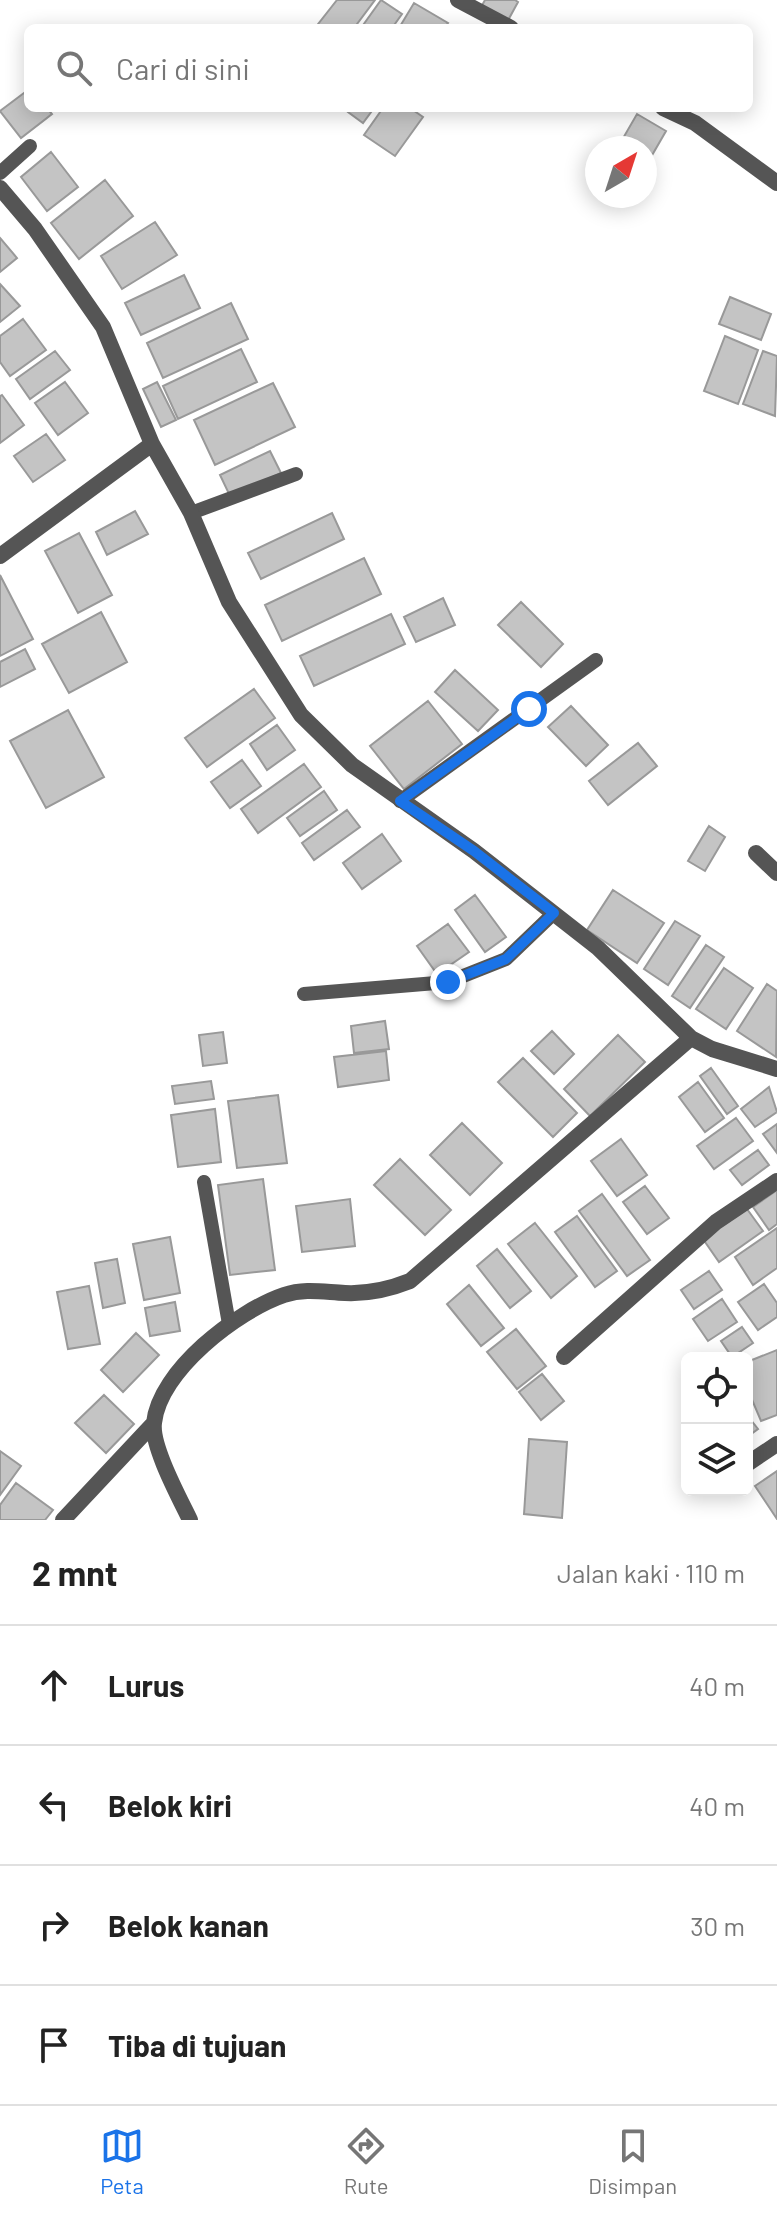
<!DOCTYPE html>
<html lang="id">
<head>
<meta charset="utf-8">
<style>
  body { margin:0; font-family:Barlow,sans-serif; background:#f6f6f6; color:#222 }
  .controls { position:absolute; right:24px; bottom:24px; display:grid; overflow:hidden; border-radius:12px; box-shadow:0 4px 20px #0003 }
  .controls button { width:72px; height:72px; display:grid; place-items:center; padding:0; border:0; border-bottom:2px solid #e0e0e0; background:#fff; color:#222; font:40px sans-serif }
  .compass { position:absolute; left:585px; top:136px; width:72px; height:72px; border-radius:50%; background:#fff; box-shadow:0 4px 20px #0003; rotate:39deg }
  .stop { position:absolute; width:24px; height:24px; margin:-18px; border:6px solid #1a73e8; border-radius:50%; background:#fff }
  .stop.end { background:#1a73e8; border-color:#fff; box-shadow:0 2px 8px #0008 }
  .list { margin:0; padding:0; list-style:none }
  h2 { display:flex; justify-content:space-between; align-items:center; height:104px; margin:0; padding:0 32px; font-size:34px }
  h2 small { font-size:26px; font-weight:400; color:#767676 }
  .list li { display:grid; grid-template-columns:52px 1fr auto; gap:24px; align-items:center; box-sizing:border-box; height:120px; padding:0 32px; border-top:2px solid #e0e0e0 }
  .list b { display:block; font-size:30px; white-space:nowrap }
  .list em { font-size:26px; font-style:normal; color:#767676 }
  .icon { flex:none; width:44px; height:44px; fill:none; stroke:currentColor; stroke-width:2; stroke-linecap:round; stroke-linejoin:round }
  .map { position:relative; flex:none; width:777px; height:1520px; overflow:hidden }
  .search { position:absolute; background:#fff; box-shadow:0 4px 20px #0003; left:24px; right:24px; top:24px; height:88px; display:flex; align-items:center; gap:20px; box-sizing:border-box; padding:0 28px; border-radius:12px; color:#767676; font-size:30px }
  .sheet { height:584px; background:#fff }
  nav { display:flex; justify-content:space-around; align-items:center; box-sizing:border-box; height:112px; border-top:2px solid #e0e0e0; background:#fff; font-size:22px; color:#767676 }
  nav a { display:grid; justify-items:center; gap:4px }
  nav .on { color:#1a73e8 }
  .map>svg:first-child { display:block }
</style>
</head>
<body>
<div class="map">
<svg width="777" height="1520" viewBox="0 0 777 1520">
  <rect width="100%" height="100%" fill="#fff"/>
  <path fill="#c4c4c4" stroke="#999" stroke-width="2" d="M337,0h38l-21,28h-39z
    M381,0l21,14 -10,14h-31z
    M485,0h30l3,2 -12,22 -26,-15z
    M414,3l34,20 -4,5h-45z
    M28,90v18h19l5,6 -31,24 -21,-27z
    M351,108h23l-11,15 -15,-11z
    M383,108h27l13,9 -28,39 -31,-21z
    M637,114l29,17 -15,26 -6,-4v-5h-8l-15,-8z
    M51,152l27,35 -31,24 -26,-34z
    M105,180l28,36 -54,43 -28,-36z
    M155,222l22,33 -55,34 -21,-33z
    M0,238l17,20 -17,14z
    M184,275l16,33 -59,27 -16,-32z
    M0,284l20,22 -20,16z
    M730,297l41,17 -10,26 -42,-16z
    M231,303l17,36 -85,39 -16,-35z
    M23,319l23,31 -36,26 -10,-14v-26z
    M725,336l33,14 -20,54 -34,-13z
    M241,349l16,33 -79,37 -15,-33z
    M55,351l15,19 -40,29 -14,-20z
    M763,351l14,5 -2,60 -32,-12z
    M65,382l23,31 -30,22 -23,-32z
    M157,382l19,38 -15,7 -18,-38z
    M273,383l22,44 -80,38 -21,-45z
    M2,395l22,30 -24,18v-47z
    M46,434l19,26 -32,22 -19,-26z
    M270,451l11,22 -51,23 -10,-21z
    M135,511l13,23 -41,21 -11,-23z
    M332,513l12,26 -83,40 -13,-26z
    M79,533l33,62 -34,18 -33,-62z
    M364,558l17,36 -99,47 -17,-36z
    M0,575l33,64 -33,17z
    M443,598l12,27 -39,17 -12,-25z
    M521,602l42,42 -22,23 -43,-42z
    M101,612l26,50 -58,31 -27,-49z
    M391,614l14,30 -91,42 -14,-30z
    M25,649l10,20 -35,18v-25z
    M455,670l43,40 -20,21 -43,-39z
    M254,689l21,29 -68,49 -22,-29z
    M428,701l34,43 -58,45 -34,-43z
    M571,706l37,39 -22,21 -38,-39z
    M68,710l36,67 -58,31 -36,-67z
    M277,725l18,25 -28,20 -17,-26z
    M638,743l19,23 -49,39 -19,-24z
    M242,760l19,26 -31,22 -19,-26z
    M304,764l17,23 -63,46 -17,-24z
    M324,791l13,19 -37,26 -13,-18z
    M347,810l13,17 -46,33 -12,-17z
    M709,826l16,11 -20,34 -17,-10z
    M382,834l19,27 -39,28 -19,-26z
    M613,890l51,33 -27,40 -50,-33z
    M475,895l31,42 -21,15 -30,-42z
    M675,921l25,15 -32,49 -24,-16z
    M448,924l21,28 -32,22 -20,-28z
    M706,945l18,12 -34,51 -18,-12z
    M724,968l29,20 -27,41 -30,-20z
    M767,984l10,7 -1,66 -39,-26z
    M385,1021l4,28 -35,4 -3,-27z
    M552,1031l22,23 -20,20 -23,-23z
    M223,1032l4,31 -24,3 -4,-31z
    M618,1035l27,27 -55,54 -26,-27z
    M386,1051l3,29 -51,7 -4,-30z
    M523,1058l54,55 -24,24 -55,-55z
    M711,1068l27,38 -11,8 -27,-38z
    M211,1081l3,18 -39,5 -3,-18z
    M698,1082l26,36 -19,14 -26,-35z
    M769,1087l8,25 -22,15 -14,-18z
    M278,1095l9,68 -50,5 -9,-67z
    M215,1109l6,53 -43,5 -7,-52z
    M736,1118l17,23 -39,28 -17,-23z
    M462,1123l40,40 -32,32 -40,-40z
    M777,1124v29l-14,-19z
    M621,1139l26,36 -30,21 -26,-35z
    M758,1150l11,15 -27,20 -12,-15z
    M400,1159l51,51 -26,25 -51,-50z
    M263,1179l12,91 -45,5 -12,-90z
    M645,1186l24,32 -22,16 -24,-32z
    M777,1190v34l-8,6 -16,-23z
    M602,1194l48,66 -23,16 -48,-65z
    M350,1199l5,47 -53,6 -6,-46z
    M747,1209l16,22 -44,31 -16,-23z
    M577,1216l40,55 -22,16 -40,-55z
    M535,1223l42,53 -26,22 -43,-54z
    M777,1228v40l-24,17 -18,-28z
    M170,1237l10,56 -36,7 -11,-56z
    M497,1249l34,42 -21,17 -33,-42z
    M117,1259l8,44 -22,5 -8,-45z
    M709,1271l13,19 -28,19 -13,-19z
    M764,1284l13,19v14l-19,13 -20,-28z
    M469,1285l35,43 -23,18 -34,-42z
    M89,1286l11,58 -32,5 -11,-57z
    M722,1299l15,23 -29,19 -15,-22z
    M175,1302l5,29 -30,5 -5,-28z
    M742,1327l11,16 -21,14 -11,-16z
    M516,1329l30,37 -29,23 -30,-37z
    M136,1333l23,22 -36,37 -22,-22z
    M777,1350v65l-16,6 -14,-33v-26z
    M542,1374l22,27 -23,19 -22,-28z
    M104,1395l30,29 -28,29 -31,-30z
    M747,1415l11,14 -11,8z
    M529,1439l38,3 -5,76 -38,-4z
    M0,1451l21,15 -21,29z
    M777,1471v48l-22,-33z
    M16,1483l37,27 -8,10h-45v-15z"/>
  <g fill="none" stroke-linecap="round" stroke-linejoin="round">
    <path stroke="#555" stroke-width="14" d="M0,173l30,-27
      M191,513l105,-39
      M400,801l196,-141
      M304,994l144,-12 58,-23 48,-46
      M204,1182l25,142"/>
    <path stroke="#555" stroke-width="16" d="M458,0l53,28
      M663,108l32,15 82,60
      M0,188l35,41 68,98 49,117 39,69 38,89 72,113 51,50 122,86 124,97 93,90 21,11 65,20
      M0,556l152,-112
      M756,853l21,20
      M564,1357l152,-135 61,-41
      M747,1464l30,-20
      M63,1520l90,-96
      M190,1520c-10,-21 -39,-74 -36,-97 5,-52 83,-112 130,-128 21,-7 39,-3 61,-2 22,1 45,-4 65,-12l281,-243"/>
  </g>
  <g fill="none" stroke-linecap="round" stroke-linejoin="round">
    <path stroke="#1a73e8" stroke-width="10" d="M448,982l58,-23 48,-46 -80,-62 -74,-50 129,-92"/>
  </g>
</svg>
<div class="controls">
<button><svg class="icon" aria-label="locate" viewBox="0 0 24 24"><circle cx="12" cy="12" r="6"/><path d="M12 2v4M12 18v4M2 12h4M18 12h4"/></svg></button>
<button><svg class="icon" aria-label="layers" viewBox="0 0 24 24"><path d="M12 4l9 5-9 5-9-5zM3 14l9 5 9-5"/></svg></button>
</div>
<svg class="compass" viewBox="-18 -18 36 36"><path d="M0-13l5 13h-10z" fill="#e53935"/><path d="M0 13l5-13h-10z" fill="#767676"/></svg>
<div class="stop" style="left:529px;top:709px"></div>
<div class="stop end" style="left:448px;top:982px"></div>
<div class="search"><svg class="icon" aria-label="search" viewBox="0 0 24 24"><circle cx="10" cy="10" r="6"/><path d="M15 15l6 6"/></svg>Cari di sini</div>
</div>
<section class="sheet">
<h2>2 mnt<small>Jalan kaki · 110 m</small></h2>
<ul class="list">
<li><svg class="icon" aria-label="ahead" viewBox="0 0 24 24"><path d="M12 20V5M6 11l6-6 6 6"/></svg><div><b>Lurus</b></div><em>40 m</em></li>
<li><svg class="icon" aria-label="left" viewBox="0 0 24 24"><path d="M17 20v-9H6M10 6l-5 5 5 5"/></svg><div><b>Belok kiri</b></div><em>40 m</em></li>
<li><svg class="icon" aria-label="right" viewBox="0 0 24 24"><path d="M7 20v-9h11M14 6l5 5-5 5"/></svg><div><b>Belok kanan</b></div><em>30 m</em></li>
<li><svg class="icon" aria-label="arrive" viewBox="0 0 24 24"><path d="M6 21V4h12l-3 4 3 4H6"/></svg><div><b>Tiba di tujuan</b></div></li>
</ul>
</section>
<nav>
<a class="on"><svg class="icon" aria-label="map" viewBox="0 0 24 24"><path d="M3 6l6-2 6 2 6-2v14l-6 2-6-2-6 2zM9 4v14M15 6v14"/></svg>Peta</a>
<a><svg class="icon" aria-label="directions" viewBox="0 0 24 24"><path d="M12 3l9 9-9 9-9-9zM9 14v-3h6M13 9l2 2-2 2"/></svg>Rute</a>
<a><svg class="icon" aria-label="saved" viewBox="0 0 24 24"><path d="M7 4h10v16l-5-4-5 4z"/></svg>Disimpan</a>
</nav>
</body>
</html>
